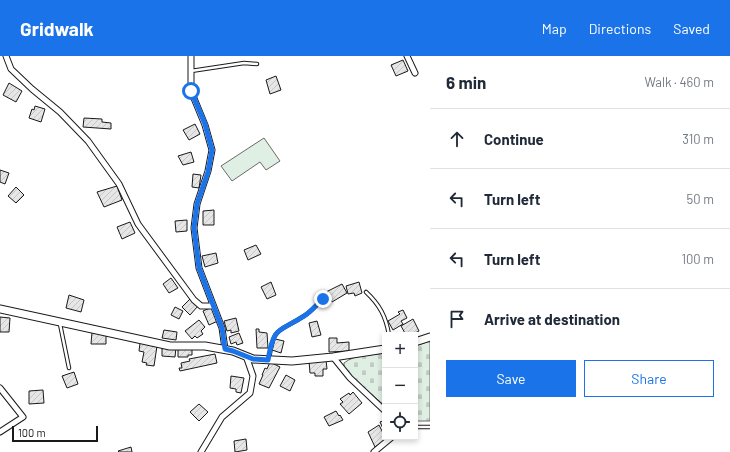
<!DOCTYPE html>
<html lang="en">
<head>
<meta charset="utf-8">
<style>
  body { margin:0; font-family:Barlow,sans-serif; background:#f2f2f3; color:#1f2937 }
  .controls { position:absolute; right:12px; bottom:12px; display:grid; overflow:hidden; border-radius:0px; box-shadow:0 2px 6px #0003 }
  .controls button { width:36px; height:36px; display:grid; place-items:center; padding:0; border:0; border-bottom:1px solid #e0e1e3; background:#fff; color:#1f2937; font:20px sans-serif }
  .scale { position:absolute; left:12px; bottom:10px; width:86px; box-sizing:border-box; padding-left:4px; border:2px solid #1a1a1a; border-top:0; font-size:11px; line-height:14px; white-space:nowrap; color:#1a1a1a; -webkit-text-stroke:3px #fff; paint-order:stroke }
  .stop { position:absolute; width:12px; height:12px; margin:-9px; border:3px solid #1a73e8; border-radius:50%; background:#fff }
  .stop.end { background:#1a73e8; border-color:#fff; box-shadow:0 1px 4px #0008 }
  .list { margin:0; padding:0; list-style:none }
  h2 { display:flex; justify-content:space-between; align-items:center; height:52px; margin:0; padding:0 16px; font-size:17px }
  h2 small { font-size:13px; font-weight:400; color:#747a83 }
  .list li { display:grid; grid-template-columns:26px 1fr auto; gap:12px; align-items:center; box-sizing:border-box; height:60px; padding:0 16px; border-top:1px solid #e0e1e3 }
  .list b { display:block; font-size:15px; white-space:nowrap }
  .list em { font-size:13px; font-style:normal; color:#747a83 }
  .actions { display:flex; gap:8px; padding:12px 16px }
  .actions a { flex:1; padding:9px 0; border:1px solid #1a73e8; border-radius:0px; text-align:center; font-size:14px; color:#1a73e8 }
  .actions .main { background:#1a73e8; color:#fff }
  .icon { flex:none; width:22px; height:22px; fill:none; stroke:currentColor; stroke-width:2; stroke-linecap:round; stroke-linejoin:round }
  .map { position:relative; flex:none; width:430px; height:396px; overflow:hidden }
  header { display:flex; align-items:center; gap:24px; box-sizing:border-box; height:56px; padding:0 20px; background:#1a73e8; color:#fff }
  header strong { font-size:19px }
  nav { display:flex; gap:22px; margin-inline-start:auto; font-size:14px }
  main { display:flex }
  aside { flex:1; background:#fff }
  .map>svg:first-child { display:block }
</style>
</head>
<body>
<header>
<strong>Gridwalk</strong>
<nav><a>Map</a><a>Directions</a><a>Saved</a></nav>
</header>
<main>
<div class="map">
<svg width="430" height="396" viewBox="0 0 430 396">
  <defs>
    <pattern id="cemetery-stones" width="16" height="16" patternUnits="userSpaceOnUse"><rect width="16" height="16" fill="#e0efe3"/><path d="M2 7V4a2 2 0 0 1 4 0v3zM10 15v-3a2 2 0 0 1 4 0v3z" fill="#c0ccc2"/></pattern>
    <pattern id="building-hatch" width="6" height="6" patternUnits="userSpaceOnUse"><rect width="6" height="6" fill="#e6e6e6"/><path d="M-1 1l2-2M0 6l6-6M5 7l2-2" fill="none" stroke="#c5c5c5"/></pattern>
  </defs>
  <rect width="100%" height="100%" fill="#fff"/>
  <path fill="url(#cemetery-stones)" stroke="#6a6a6a" d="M430,285v80h-15v-75z
    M385,297v53l-30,-26 -11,-13v-4c11,-9 28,-8 41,-10z"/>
  <path fill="#e0efe3" stroke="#6a6a6a" d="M264,82l16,23 -14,9 -6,-8 -28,19 -11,-15z"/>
  <path fill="url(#building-hatch)" stroke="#1a1a1a" d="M403,4l5,11 -12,5 -5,-11z
    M276,20l5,14 -11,4 -4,-14z
    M9,27l13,8 -6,11 -13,-7z
    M35,50l10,3 -4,13 -12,-4 3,-9 2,1z
    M84,62l18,1v3l9,1v6l-28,-2z
    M195,68l5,10 -11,6 -6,-10z
    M191,96l3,10 -11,3 -5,-9z
    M0,114l9,3 -4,11 -5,-2z
    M193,118l8,1 -2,13 -7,-1z
    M117,130l5,14 -18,7 -7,-15z
    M16,131l8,8 -8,8 -8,-7z
    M214,154v15h-11v-14z
    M187,164v11l-11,1 -1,-11z
    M130,166l5,11 -13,6 -5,-12z
    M256,189l5,9 -13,6 -4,-10z
    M216,197l2,10 -13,4 -3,-11z
    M171,222l7,10 -9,5 -6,-9z
    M271,226l5,13 -9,4 -6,-12z
    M359,226l3,11 -7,3 -1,-3 -6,1 -2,-8z
    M342,228l5,9 -15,9 -6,-10z
    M69,239l15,5 -3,12 -15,-4z
    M190,243l8,7 -8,9 -8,-8z
    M175,251l8,4 -4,8 -8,-4z
    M212,251l6,14 -9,4 -6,-14z
    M403,254l4,8 -6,3 2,3 -10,6 -5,-9 12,-7 -2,-2z
    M0,261l10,1 -1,14h-9z
    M236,262l3,13 -8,2v-3l-4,1 -3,-10z
    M413,263l6,12 -8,4h-5l-5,-9z
    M199,264l6,7 -4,4 2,3 -6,4 -2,-2 -3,3 -7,-8z
    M317,265l4,14 -9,2 -3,-14z
    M256,273h3v3l8,1 1,15h-11z
    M164,274l13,2 -1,8 -14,-2z
    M92,276l14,1v11h-15z
    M239,277l4,10 -6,2 -1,-3 -5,2 -2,-7z
    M329,282h8v5l12,-1v9l-20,1z
    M275,283l9,2 -3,12 -9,-3z
    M140,287l17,3 -3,20 -8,-1 1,-2 -5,-1 2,-10 -5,-1z
    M162,290l14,1 -1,10 -13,-1z
    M178,292h14v7h-4v2h-10z
    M215,298l2,9 -37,8 -1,-3h3l-1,-5 9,-2 -1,-2z
    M326,304l1,9h-4v7h-8v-3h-5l-1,-12z
    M270,306l10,5 -11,21 -10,-4 4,-9h-1l3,-7 2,1z
    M74,316l4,12 -11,4 -5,-12z
    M286,319l9,5 -5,11 -10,-5z
    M231,320l13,2 -3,15 -5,-1v-3l-6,-1z
    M43,334l1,13 -15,1v-13z
    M353,336l9,11 -13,11 -9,-10 3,-2 -3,-3 9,-6 1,2z
    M199,348l9,8 -9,9 -9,-9z
    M336,355l3,5 1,-1 3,5 -14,6 -5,-9z
    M385,364v13l-5,-11z
    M379,369l6,12 2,2 -12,8 -7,-15z
    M246,383l1,11 -12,2 -1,-11z
    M131,391l1,5h-13l-1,-1z"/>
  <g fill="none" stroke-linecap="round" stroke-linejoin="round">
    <defs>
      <path id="lane" d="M191,15l53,-8 13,1
        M366,236c14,13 20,25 23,43
        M60,268l9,44
        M269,303c5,-34 9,-26 35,-43 7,-4 13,-12 19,-17
        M415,371h15"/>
      <path id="street" d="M6,0l5,13 21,20 28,23 28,29 31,43 19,40 56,76 7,6h12
        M191,0v35l14,34 7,25 -4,21 -11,33 -3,24 5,40 23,60 3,21
        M407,0l8,17
        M333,301l17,21 35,33
        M0,332l23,29 -23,15
        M201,396l21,-35 28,-24 3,-17 -7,-20
        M374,396l18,-15"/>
      <path id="secondary" d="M0,253l170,37h35l28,5 20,8 39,2 41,-4 52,-8
        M415,286l15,-5"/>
    </defs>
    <use href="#lane" stroke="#1a1a1a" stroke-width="4.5"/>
    <use href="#street" stroke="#1a1a1a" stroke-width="7"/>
    <use href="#secondary" stroke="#1a1a1a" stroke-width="9"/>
    <use href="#lane" stroke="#fff" stroke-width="2.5"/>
    <use href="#street" stroke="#fff" stroke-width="5"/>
    <use href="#secondary" stroke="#fff" stroke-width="7"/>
  </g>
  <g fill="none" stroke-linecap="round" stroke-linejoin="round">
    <path stroke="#1a73e8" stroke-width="5" d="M191,35l14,33 7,26 -4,22 -11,32 -3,24 5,40 23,60 3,21 8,2 20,8 15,1c6,-35 10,-27 36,-44 7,-4 13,-12 19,-17"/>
  </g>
</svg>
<div class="controls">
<button>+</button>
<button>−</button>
<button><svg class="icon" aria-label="locate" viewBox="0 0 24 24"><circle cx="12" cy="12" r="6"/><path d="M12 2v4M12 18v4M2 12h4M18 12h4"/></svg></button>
</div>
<div class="scale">100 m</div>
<div class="stop" style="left:191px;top:35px"></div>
<div class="stop end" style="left:323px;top:243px"></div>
</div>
<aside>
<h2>6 min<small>Walk · 460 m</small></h2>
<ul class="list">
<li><svg class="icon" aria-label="ahead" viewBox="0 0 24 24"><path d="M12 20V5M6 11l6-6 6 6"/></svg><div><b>Continue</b></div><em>310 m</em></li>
<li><svg class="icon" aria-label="left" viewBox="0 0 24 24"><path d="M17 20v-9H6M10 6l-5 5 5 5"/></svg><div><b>Turn left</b></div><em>50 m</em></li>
<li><svg class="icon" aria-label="left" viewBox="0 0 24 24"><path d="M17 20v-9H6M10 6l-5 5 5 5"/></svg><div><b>Turn left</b></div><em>100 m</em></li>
<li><svg class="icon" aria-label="arrive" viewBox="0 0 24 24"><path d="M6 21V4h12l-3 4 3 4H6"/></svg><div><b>Arrive at destination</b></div></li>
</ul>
<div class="actions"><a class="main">Save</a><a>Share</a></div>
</aside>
</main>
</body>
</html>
